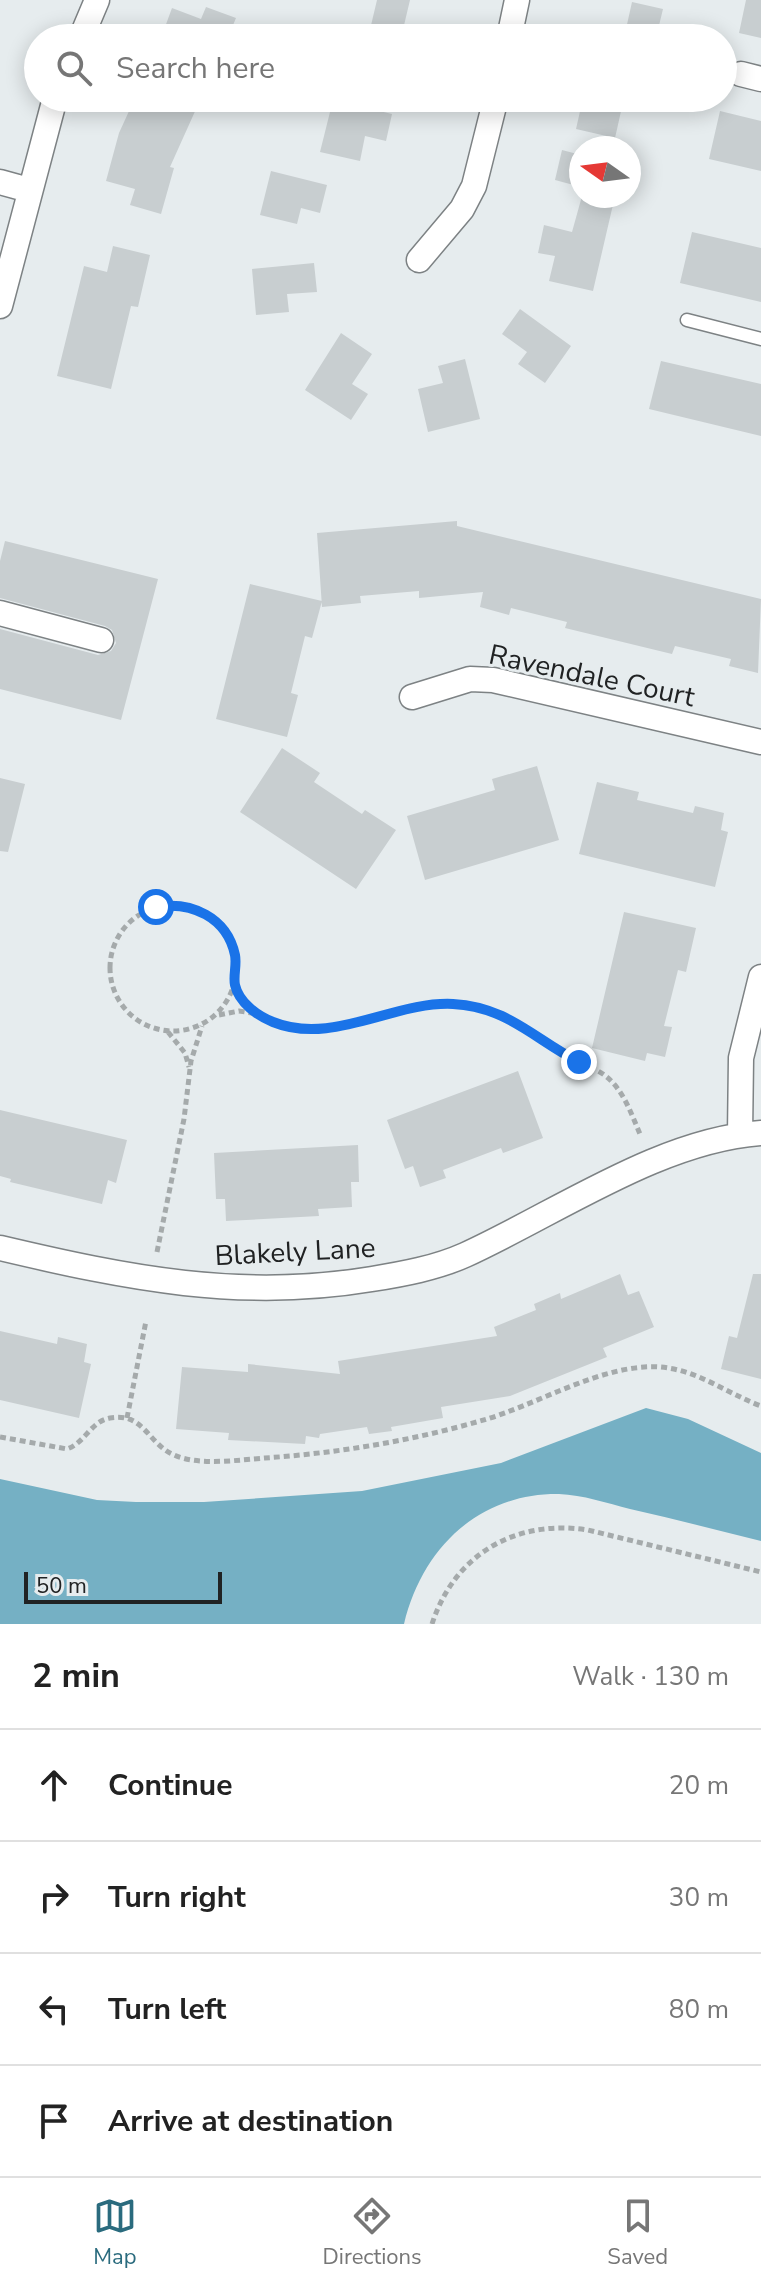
<!DOCTYPE html>
<html lang="en">
<head>
<meta charset="utf-8">
<style>
  body { margin:0; font-family:"Nunito Sans",sans-serif; background:#f2f2f2; color:#222 }
  .compass { position:absolute; left:569px; top:136px; width:72px; height:72px; border-radius:50%; background:#fff; box-shadow:0 4px 20px #0003; rotate:284deg }
  .scale { position:absolute; left:24px; bottom:20px; width:198px; box-sizing:border-box; padding-left:8px; border:4px solid #202223; border-top:0; font-size:22px; line-height:28px; white-space:nowrap; color:#202223; -webkit-text-stroke:6px #e6ecee; paint-order:stroke }
  .stop { position:absolute; width:24px; height:24px; margin:-18px; border:6px solid #1a73e8; border-radius:50%; background:#fff }
  .stop.end { background:#1a73e8; border-color:#fff; box-shadow:0 2px 8px #0008 }
  .list { margin:0; padding:0; list-style:none }
  h2 { display:flex; justify-content:space-between; align-items:center; height:104px; margin:0; padding:0 32px; font-size:34px }
  h2 small { font-size:26px; font-weight:400; color:#767676 }
  .list li { display:grid; grid-template-columns:52px 1fr auto; gap:24px; align-items:center; box-sizing:border-box; height:112px; padding:0 32px; border-top:2px solid #e0e0e0 }
  .list b { display:block; font-size:30px; white-space:nowrap }
  .list em { font-size:26px; font-style:normal; color:#767676 }
  .icon { flex:none; width:44px; height:44px; fill:none; stroke:currentColor; stroke-width:2; stroke-linecap:round; stroke-linejoin:round }
  .map { position:relative; flex:none; width:761px; height:1624px; overflow:hidden }
  .search { position:absolute; background:#fff; box-shadow:0 4px 20px #0003; left:24px; right:24px; top:24px; height:88px; display:flex; align-items:center; gap:20px; box-sizing:border-box; padding:0 28px; border-radius:44px; color:#767676; font-size:30px }
  .sheet { height:552px; background:#fff }
  nav { display:flex; justify-content:space-around; align-items:center; box-sizing:border-box; height:112px; border-top:2px solid #e0e0e0; background:#fff; font-size:22px; color:#767676 }
  nav a { display:grid; justify-items:center; gap:4px }
  nav .on { color:#2a6b7e }
  .map>svg:first-child { display:block }
</style>
</head>
<body>
<div class="map">
<svg width="761" height="1624" viewBox="0 0 761 1624">
  <rect width="100%" height="100%" fill="#e6ecee"/>
  <path fill="#75b0c4" d="M646,1408l42,11 73,34v88c-44,-11 -87,-22 -131,-32 -23,-6 -47,-14 -71,-15 -81,-1 -137,55 -155,130h-404v-145l97,21 39,2h68l158,-11 139,-28z"/>
  <path fill="#c8ced0" d="M377,0h33l-9,38h-33z
    M746,0h15v38l-22,-5z
    M632,2l31,7 -7,29h-32z
    M206,7l30,11 -5,12 15,8h-85l11,-30 29,11z
    M135,98h66l-31,69 4,1 -13,46 -31,-9 5,-16 -29,-8 13,-48z
    M583,98h41l-9,40 -39,-9z
    M333,100l59,14 -6,27 -21,-5 -5,25 -40,-9z
    M720,111l41,10v50l-52,-12z
    M562,150l19,5v32l-26,-7z
    M271,171l56,14 -7,28 -19,-5 -4,16 -37,-9z
    M582,196h33l-22,95 -44,-10 6,-25 -17,-3 6,-28 28,7z
    M692,232l69,16v54l-81,-19z
    M113,246l37,9 -12,52 -7,-1 -20,83 -54,-13 27,-110 23,6z
    M314,263l3,29 -30,2 2,18 -33,3 -4,-46z
    M520,309l51,37 -26,37 -27,-19 9,-12 -25,-18z
    M341,333l31,21 -20,30 16,10 -17,26 -46,-30z
    M465,359l15,60 -52,13 -10,-43 25,-6 -5,-17z
    M661,361l100,23v52l-112,-27z
    M457,521v5l304,73 -3,74 -29,-7 2,-7 -56,-13 -3,8 -107,-26 2,-6 -56,-14 -2,7 -29,-8 3,-15 -64,6v-7l-59,5 1,7 -39,4 -5,-74z
    M5,541l153,38 -37,141 -121,-31v-60l98,26 13,-4 5,-8 -4,-13 -7,-4 -105,-28v-37z
    M250,584l72,17 -10,37 -7,-2 -14,57 7,2 -11,42 -71,-18z
    M282,748l38,25 -6,9 48,32 3,-4 31,20 -40,59 -116,-77z
    M537,766l22,74 -134,40 -18,-64 88,-26 -3,-11z
    M0,778l25,6 -17,68 -8,-1z
    M597,782l42,10 -2,8 56,13 2,-7 29,7 -3,17 7,2 -13,55 -136,-33z
    M624,912l72,16 -10,44 -8,-2 -14,56 8,1 -7,30 -18,-4 -2,8 -53,-13z
    M518,1071l25,67 -40,15 -2,-5 -58,22 3,8 -26,9 -7,-21 -8,3 -18,-49z
    M0,1110l127,30 -11,43 -8,-3 -6,24 -92,-22 1,-3 -11,-3z
    M358,1145l1,37h-8l1,25 -34,2 1,7 -93,5 -1,-22h-9l-2,-46z
    M620,1274l8,21 11,-4 15,36 -51,21 4,9 -97,39 -69,11 2,11 -52,9 1,4 -23,3 -2,-7 -47,7 -1,4 -13,-2 -1,8 -77,-4 1,-7 -53,-4 6,-62 66,5v-8l92,10 -2,-13 159,-25 -3,-9 42,-17 -2,-6 26,-11 1,6z
    M753,1274h8v105l-40,-10 8,-33 8,2z
    M0,1331l57,13 1,-7 29,7 -3,18 7,2 -12,54 -79,-18z"/>
  <g fill="none" stroke-linecap="round" stroke-linejoin="round">
    <defs>
      <path id="service" d="M687,320l74,19"/>
      <path id="minor" d="M81,38l16,-38
        M509,38l8,-38
        M741,74l20,5
        M0,182l29,8
        M419,260l43,-51 12,-23 22,-88
        M0,306l55,-208
        M0,613l101,27
        M412,697l58,-18 23,1 268,62
        M740,1135l1,-77 20,-81
        M0,1248c127,30 241,53 372,31 31,-5 64,-11 93,-24 92,-42 195,-115 296,-122"/>
    </defs>
    <use href="#service" stroke="#7d8284" stroke-width="15"/>
    <use href="#minor" stroke="#7d8284" stroke-width="27"/>
    <path stroke="#a5aaab" stroke-width="5" stroke-dasharray="6 4" stroke-linecap="butt" d="M110 968a63 63 0 1 1 126 0a63 63 0 1 1-126 0Z
      M235,985c45,88 147,15 218,19 49,3 71,26 110,50 10,6 22,10 33,16 25,12 34,41 44,64
      M219,1015l20,-4 13,2
      M168,1032l17,21 4,14
      M157,1252l27,-133 7,-58 11,-35
      M127,1418l19,-97
      M0,1437l67,12c18,-6 24,-28 43,-31 34,-6 38,26 64,37 24,11 65,5 91,3 72,-5 146,-17 215,-37 56,-15 122,-58 180,-54 38,3 66,26 101,39
      M432,1624c23,-71 85,-105 156,-94l173,42"/>
    <use href="#service" stroke="#fff" stroke-width="12"/>
    <use href="#minor" stroke="#fff" stroke-width="24"/>
  </g>
  <g fill="none" stroke-linecap="round" stroke-linejoin="round">
    <path stroke="#1a73e8" stroke-width="10" d="M156,907c35,-6 71,10 79,48 2,10 -2,21 0,30 4,18 23,31 38,37 59,24 121,-21 180,-18 55,3 81,35 126,58"/>
  </g>
  <g text-anchor="middle" stroke-width="6" stroke-linejoin="round" paint-order="stroke">
    <g font-size="28" fill="#202223" stroke="#e6ecee">
      <text transform="translate(592 675) rotate(12)" y="10">Ravendale Court</text>
      <text transform="translate(295 1251) rotate(-3)" y="10">Blakely Lane</text>
    </g>
  </g>
</svg>
<svg class="compass" viewBox="-18 -18 36 36"><path d="M0-13l5 13h-10z" fill="#e53935"/><path d="M0 13l5-13h-10z" fill="#767676"/></svg>
<div class="scale">50 m</div>
<div class="stop" style="left:156px;top:907px"></div>
<div class="stop end" style="left:579px;top:1062px"></div>
<div class="search"><svg class="icon" aria-label="search" viewBox="0 0 24 24"><circle cx="10" cy="10" r="6"/><path d="M15 15l6 6"/></svg>Search here</div>
</div>
<section class="sheet">
<h2>2 min<small>Walk · 130 m</small></h2>
<ul class="list">
<li><svg class="icon" aria-label="ahead" viewBox="0 0 24 24"><path d="M12 20V5M6 11l6-6 6 6"/></svg><div><b>Continue</b></div><em>20 m</em></li>
<li><svg class="icon" aria-label="right" viewBox="0 0 24 24"><path d="M7 20v-9h11M14 6l5 5-5 5"/></svg><div><b>Turn right</b></div><em>30 m</em></li>
<li><svg class="icon" aria-label="left" viewBox="0 0 24 24"><path d="M17 20v-9H6M10 6l-5 5 5 5"/></svg><div><b>Turn left</b></div><em>80 m</em></li>
<li><svg class="icon" aria-label="arrive" viewBox="0 0 24 24"><path d="M6 21V4h12l-3 4 3 4H6"/></svg><div><b>Arrive at destination</b></div></li>
</ul>
</section>
<nav>
<a class="on"><svg class="icon" aria-label="map" viewBox="0 0 24 24"><path d="M3 6l6-2 6 2 6-2v14l-6 2-6-2-6 2zM9 4v14M15 6v14"/></svg>Map</a>
<a><svg class="icon" aria-label="directions" viewBox="0 0 24 24"><path d="M12 3l9 9-9 9-9-9zM9 14v-3h6M13 9l2 2-2 2"/></svg>Directions</a>
<a><svg class="icon" aria-label="saved" viewBox="0 0 24 24"><path d="M7 4h10v16l-5-4-5 4z"/></svg>Saved</a>
</nav>
</body>
</html>
